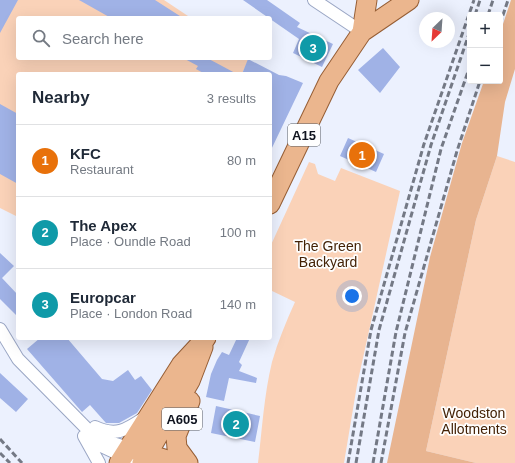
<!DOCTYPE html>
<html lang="en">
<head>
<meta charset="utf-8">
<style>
  body { margin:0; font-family:Helvetica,sans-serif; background:#f6f6f7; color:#1f2937 }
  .controls { position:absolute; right:12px; top:12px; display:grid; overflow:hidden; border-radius:4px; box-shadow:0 4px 16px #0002 }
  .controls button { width:36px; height:36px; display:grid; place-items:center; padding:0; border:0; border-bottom:1px solid #e0e1e3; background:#fff; color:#1f2937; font:20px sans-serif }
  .compass { position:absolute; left:419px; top:12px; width:36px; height:36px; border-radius:50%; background:#fff; box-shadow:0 4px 16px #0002; rotate:205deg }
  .you { position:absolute; left:352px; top:296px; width:14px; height:14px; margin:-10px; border:3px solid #fff; border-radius:50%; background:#1a73e8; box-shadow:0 0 0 6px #1a73e833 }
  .badge { display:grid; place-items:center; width:26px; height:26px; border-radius:50%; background:#1a73e8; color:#fff; font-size:13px; font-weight:700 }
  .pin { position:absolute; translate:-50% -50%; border:2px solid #fff; box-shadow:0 1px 4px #0006 }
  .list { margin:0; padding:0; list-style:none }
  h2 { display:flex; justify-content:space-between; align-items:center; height:52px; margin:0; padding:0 16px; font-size:17px }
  h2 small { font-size:13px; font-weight:400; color:#747a83 }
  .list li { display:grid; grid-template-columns:26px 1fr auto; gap:12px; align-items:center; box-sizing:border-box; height:72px; padding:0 16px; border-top:1px solid #e0e1e3 }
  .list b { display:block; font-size:15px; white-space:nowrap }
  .list p { margin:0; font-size:13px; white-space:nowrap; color:#747a83 }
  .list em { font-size:13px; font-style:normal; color:#747a83 }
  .icon { flex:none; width:22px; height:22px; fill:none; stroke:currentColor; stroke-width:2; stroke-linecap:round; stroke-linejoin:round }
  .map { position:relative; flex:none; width:515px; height:463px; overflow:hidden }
  .search { position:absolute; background:#fff; box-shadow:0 4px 16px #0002; left:16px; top:16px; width:256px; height:44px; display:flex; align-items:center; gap:10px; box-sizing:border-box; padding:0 14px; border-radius:4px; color:#747a83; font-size:15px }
  .panel { position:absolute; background:#fff; box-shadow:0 4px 16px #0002; left:16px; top:72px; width:256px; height:268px; border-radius:4px }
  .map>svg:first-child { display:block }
</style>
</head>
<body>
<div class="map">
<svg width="515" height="463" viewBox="0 0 515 463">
  <rect width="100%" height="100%" fill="#ecf1fe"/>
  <path fill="#fad2b8" d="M0,0h164l27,18h-173v40h231l-7,16h-224v143l-18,-9z
    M497,156l18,6v301h-39l-50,-12 50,-231z
    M309,162l6,2 3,10 17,7 6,-13 59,23 -43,194 -13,78h-86c4,-33 6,-68 14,-101 6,-21 14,-40 23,-60l-25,-12v-43z"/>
  <path fill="#e8b490" d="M511,0h4v69l-10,33 -8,54 -21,64 -50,231 50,12h-89l43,-206 32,-114 22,-62h16v-48z"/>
  <path fill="#a0b2e6" d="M0,0h18l-18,33z
    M79,0h76l28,18h-72z
    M243,0h24l33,23 -3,4 36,17 -11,23 -29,-14 6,-14z
    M383,48l17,19 -20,26 -22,-23z
    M183,58h24l30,16h-32l-9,-5 2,-3z
    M248,59l31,16 7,1 17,7 -33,69v-78h-28z
    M0,104l18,10v70l-18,-10z
    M348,138l36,16 -8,18 -36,-16z
    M0,253l14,13 -12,12 16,17v22l-18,-18z
    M40,338h27l35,41 11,2 15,-11 7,10 6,-4 11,14 -15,23 -18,10h-13l-16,-18 -8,7 -55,-63z
    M237,338h13l-11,24 3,3 -3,6 18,7 -1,5 -27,-5 -5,23 -18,-4 5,-23 6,-14 5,-8 7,3z
    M0,373l28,26 -12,13 -16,-14z
    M216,406l44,10 -5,26 -44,-9z"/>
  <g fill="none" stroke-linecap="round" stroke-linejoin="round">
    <defs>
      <path id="street" d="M314,0l48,32
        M0,329l18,30 73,74 18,9 20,6
        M95,427c21,10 31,3 49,-9
        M84,436l15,27
        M95,443l34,16"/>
      <path id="primary" d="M362,32l5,-32
        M270,204l59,-123 33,-49 47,-32
        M135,450l42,13
        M119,463l62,-98 25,-27
        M142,463l48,-82 13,-34
        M188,463l-11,-15 -1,-12 14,-35"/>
    </defs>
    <use href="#street" stroke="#9aa6c4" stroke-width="14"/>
    <use href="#primary" stroke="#965e35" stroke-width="21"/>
    <use href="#street" stroke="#fff" stroke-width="12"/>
    <use href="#primary" stroke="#ebb68e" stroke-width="19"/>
    <path stroke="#747985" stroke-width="3" stroke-dasharray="6 3" stroke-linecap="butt" d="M475,15l5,-15
      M488,15l5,-15
      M500,24l8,-24
      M0,439l22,24
      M0,453l10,10
      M348,463l23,-133 53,-186 50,-144
      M356,463l23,-133 52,-185 39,-114
      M373,463l23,-131 45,-183 29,-83
      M381,463l24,-130 52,-182 23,-70"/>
  </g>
  <g text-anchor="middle" stroke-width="3.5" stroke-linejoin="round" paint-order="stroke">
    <g fill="#fefefe" stroke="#575a61" stroke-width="1">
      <rect x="288" y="124" width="32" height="22" rx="3"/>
      <rect x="162" y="408" width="40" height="22" rx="3"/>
    </g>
    <g font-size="13" font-weight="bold" fill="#0f131e">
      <text x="304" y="140">A15</text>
      <text x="182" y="424">A605</text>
    </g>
    <g font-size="14" fill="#432105" stroke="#fefefe">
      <text x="328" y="251">The Green<tspan x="328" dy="16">Backyard</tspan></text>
      <text x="474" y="418">Woodston<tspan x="474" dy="16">Allotments</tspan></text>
    </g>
  </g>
</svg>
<div class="controls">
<button>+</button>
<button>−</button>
</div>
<svg class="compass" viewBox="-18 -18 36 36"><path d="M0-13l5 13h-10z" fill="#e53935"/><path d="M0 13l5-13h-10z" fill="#747a83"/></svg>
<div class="you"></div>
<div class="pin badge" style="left:362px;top:155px;background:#e8710a">1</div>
<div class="pin badge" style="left:236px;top:424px;background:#0f9aa8">2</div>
<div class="pin badge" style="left:313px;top:48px;background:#0f9aa8">3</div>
<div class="search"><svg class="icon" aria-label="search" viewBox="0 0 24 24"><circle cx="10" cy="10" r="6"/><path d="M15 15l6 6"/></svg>Search here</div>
<section class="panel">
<h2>Nearby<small>3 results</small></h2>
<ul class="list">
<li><span class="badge" style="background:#e8710a">1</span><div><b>KFC</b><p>Restaurant</p></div><em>80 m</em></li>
<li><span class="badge" style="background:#0f9aa8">2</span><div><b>The Apex</b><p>Place · Oundle Road</p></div><em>100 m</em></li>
<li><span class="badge" style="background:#0f9aa8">3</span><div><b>Europcar</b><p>Place · London Road</p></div><em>140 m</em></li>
</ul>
</section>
</div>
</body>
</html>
